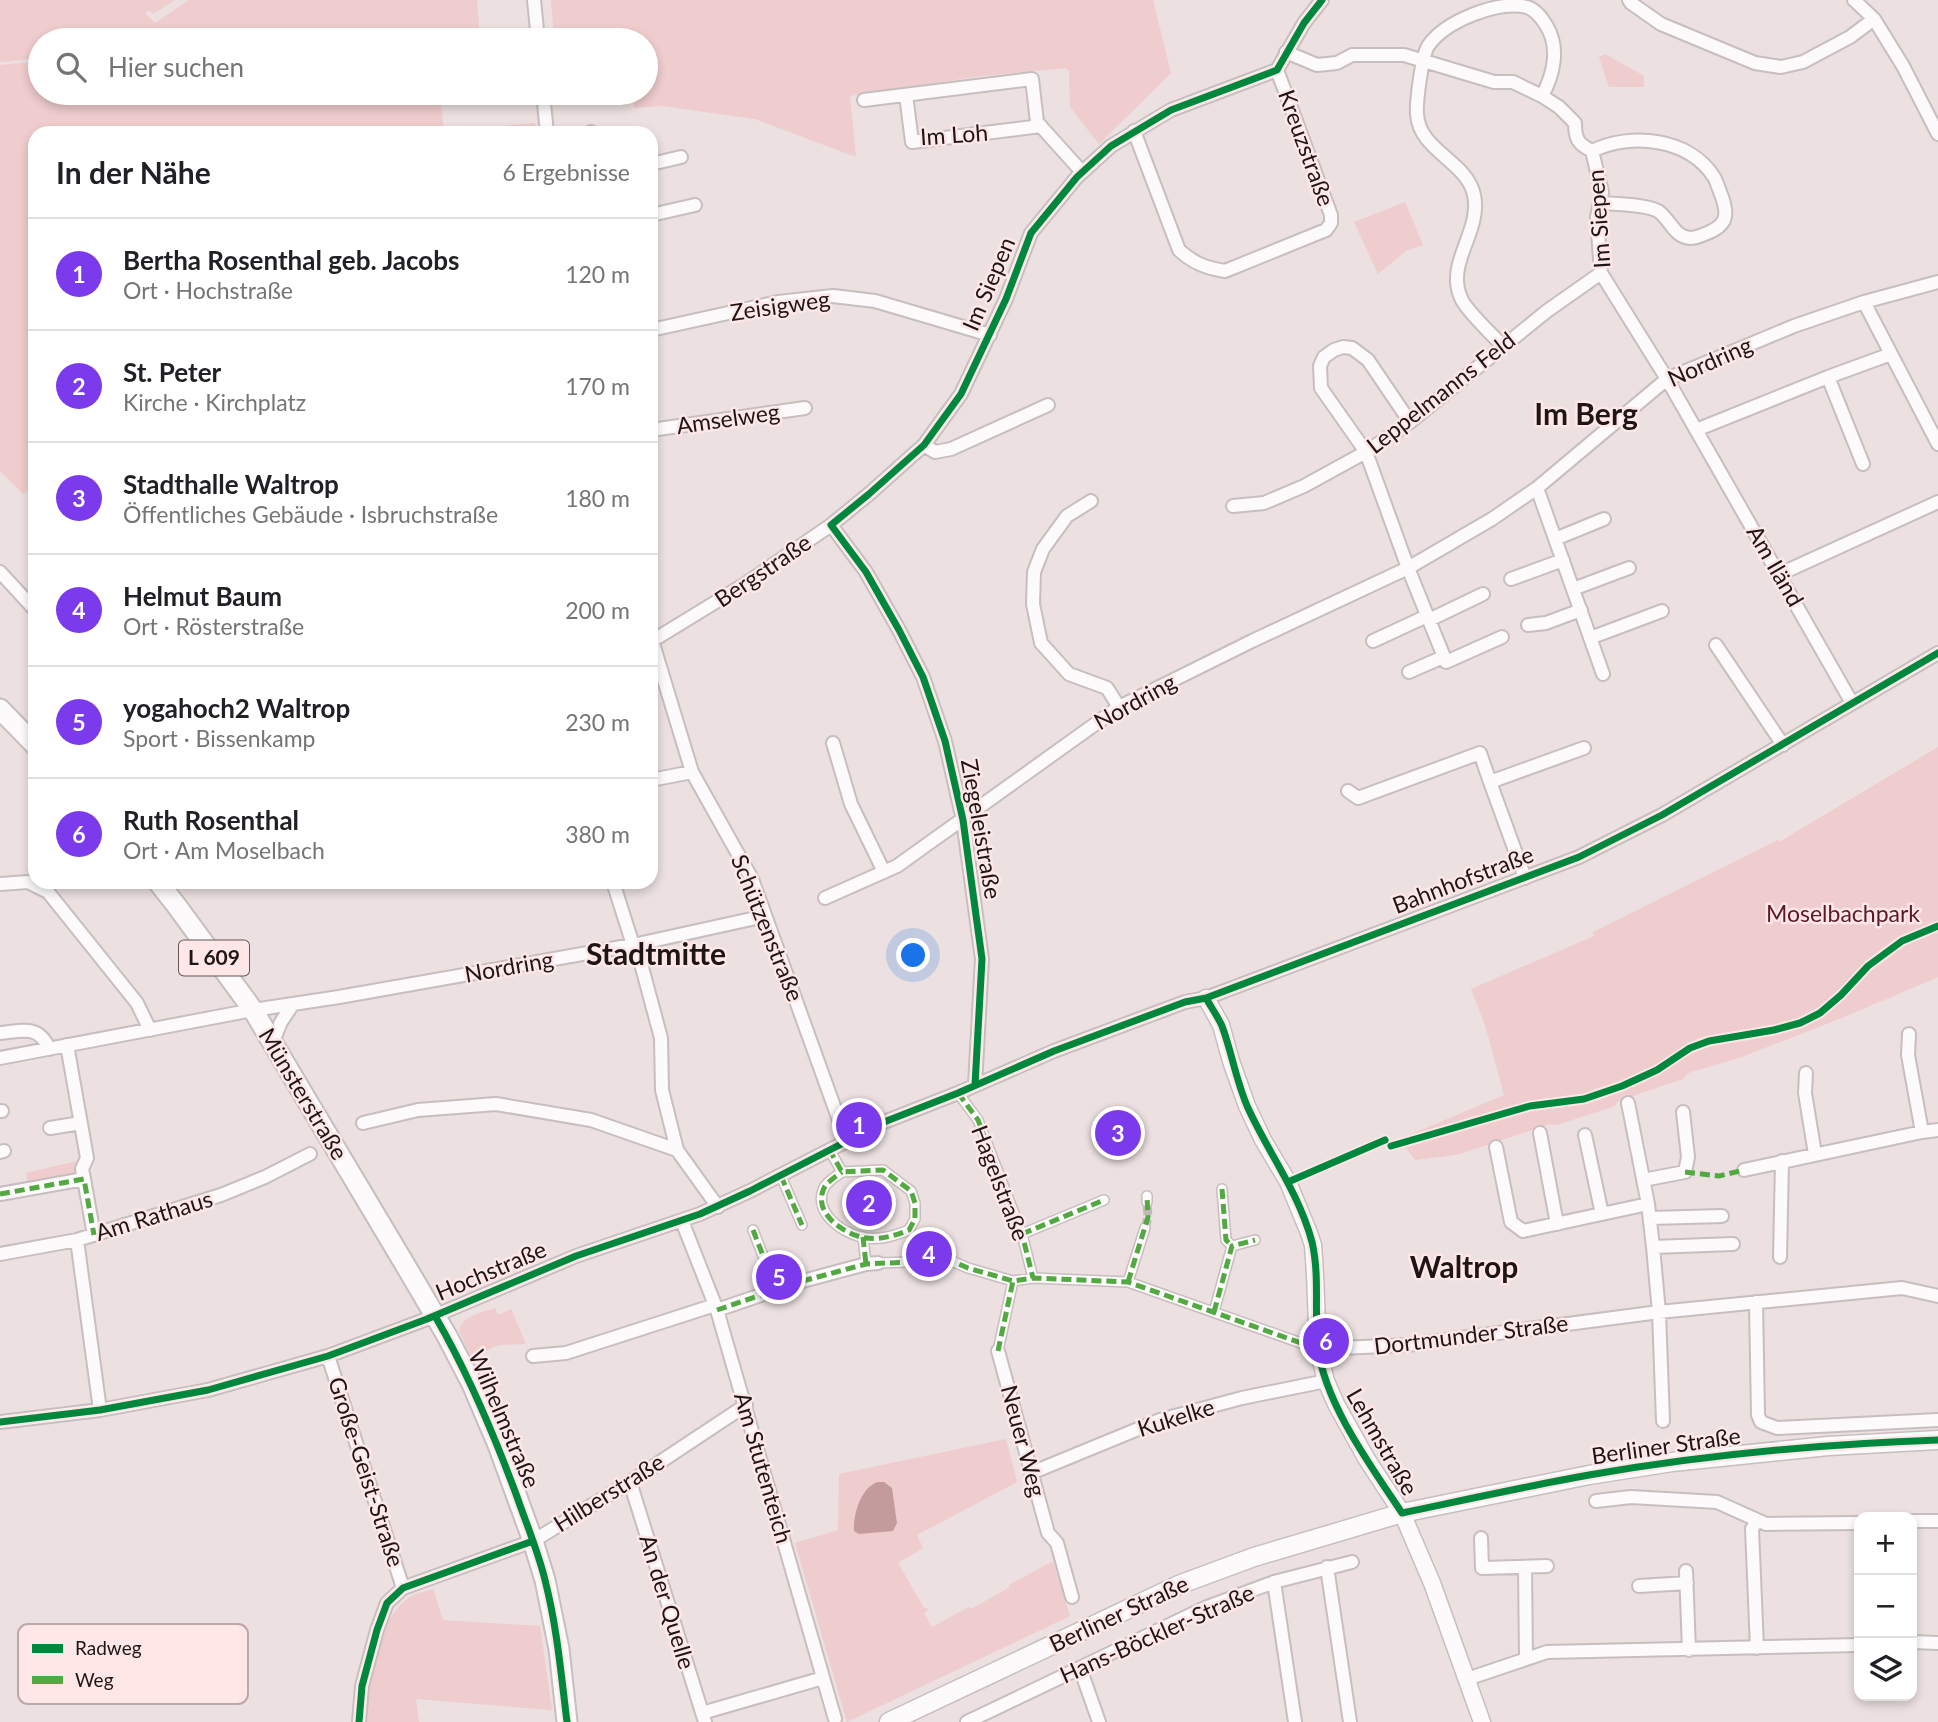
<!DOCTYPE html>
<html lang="de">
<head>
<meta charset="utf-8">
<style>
  body { margin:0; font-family:Lato,sans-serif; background:#f6f6f6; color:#202124 }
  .controls { position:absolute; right:21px; bottom:21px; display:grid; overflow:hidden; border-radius:14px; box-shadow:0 4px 10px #0003 }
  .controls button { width:63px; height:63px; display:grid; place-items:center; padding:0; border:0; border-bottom:2px solid #e0e0e0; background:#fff; color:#202124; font:35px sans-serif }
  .you { position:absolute; left:914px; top:956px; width:24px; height:24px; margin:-18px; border:5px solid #fff; border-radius:50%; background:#1a73e8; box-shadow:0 0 0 10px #1a73e833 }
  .badge { display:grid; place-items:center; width:46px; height:46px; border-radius:50%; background:#7c3aed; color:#fff; font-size:23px; font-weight:700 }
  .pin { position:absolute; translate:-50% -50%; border:4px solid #fff; box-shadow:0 2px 7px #0006 }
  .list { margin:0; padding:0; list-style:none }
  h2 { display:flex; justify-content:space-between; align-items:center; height:91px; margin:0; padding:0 28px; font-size:30px }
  h2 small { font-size:23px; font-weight:400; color:#757577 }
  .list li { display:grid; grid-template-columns:46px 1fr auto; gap:21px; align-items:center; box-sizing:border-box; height:112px; padding:0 28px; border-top:2px solid #e0e0e0 }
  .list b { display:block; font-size:26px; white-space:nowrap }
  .list p { margin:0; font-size:23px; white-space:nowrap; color:#757577 }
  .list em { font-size:23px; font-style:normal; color:#757577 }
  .icon { flex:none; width:38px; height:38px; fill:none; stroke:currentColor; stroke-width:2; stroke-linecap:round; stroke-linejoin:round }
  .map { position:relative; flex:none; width:1938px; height:1722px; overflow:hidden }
  .search { position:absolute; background:#fff; box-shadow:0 4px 10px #0003; left:28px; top:28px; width:630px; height:77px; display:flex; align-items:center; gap:18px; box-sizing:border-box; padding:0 24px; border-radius:38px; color:#757577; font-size:26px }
  .panel { position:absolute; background:#fff; box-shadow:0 4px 10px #0003; left:28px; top:126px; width:630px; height:763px; border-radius:21px }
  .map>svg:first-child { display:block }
</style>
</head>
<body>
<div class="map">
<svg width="1938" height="1722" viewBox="0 0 1938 1722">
  <rect width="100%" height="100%" fill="#ece0e0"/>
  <path fill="#efcccd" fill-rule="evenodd" d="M0,0h175l-22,14 -3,-4 -5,3 10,10 34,-23h288l3,38 46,-3v5h-486v19l-40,3z
    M551,0h602l18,73 -72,71 -29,-37 -1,-36 -3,-3 -85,8 -131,20 6,61 -101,-38 -93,-13 -28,2 -2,-15h14v-53h-92z
    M1605,54l39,22v11h-35l-10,-30z
    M40,61v32h400l4,38 91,-8 1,10h-501v352l-12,9 -23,-23v-406z
    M1405,202l18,43 -17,6 -28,23 -24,-52z
    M1938,747v230l-94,40 -102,40 -54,16 -5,6 -65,22 -3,5 -58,19 -7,-1 -94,31 -41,5 -15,-21 104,-44 -19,-70 -14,-36 123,-53 -1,-4 185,-92 1,2z
    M77,1161l2,15 -51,9 -2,-12z
    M495,1308l3,7 13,-6 15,35 -26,1 -29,12 -12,-26c3,-15 22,-18 36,-23z
    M1006,1439l11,43 -100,53 6,13 -25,15 26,45h3l1,2 -4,3 8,14 37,-20 2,2 39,-22 -1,-2 44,-24 17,55 -223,106 -52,-179 43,-13 1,-56zM872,1484l17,1 3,3 5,35 -35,-26z
    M433,1589l10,31 97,6 12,84 -136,-11 3,23h-57c3,-36 14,-100 45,-123 6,-5 18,-7 26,-10z"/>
  <path fill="#c49b9d" d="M878,1482h6l8,6 5,35 -4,8 -34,3 -5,-3c-1,-17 7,-44 24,-49z"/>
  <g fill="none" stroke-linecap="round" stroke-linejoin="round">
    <path stroke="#c3b8b8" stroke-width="9" stroke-dasharray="9 4.5" stroke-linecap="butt" d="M1145,1228l3,-11 -1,-15"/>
    <defs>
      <path id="pedestrian" d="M958,1093l20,27 44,114 11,44
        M829,1149l13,23 41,-2 28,21 4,12v16l-6,11c-15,6 -31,11 -48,7 -20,-5 -50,-26 -36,-51 4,-5 11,-10 17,-14
        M781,1176l21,49
        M1222,1189l4,51 6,6
        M1147,1196v6
        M753,1230l23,59
        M1022,1234l82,-34
        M863,1237l3,27
        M878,1263l31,-1 19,-11 40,17 45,13 20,-3 95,4 190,67
        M1128,1282l17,-54
        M1214,1312l18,-66 23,-6
        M998,1351l15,-70"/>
      <path id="minor" d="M534,0l4,40
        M1629,0l2,3 30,21 94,39 26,4 22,-5 47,-25 24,-18
        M1854,0l20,19 29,47 35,68
        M1286,52l31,13 20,-2 15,-8h52l90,27h19l29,14 17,11 16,16c0,16 3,21 17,28l10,41 -5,25 4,56 66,106 185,324
        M543,93l4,40
        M906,95l6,47 129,-16
        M864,100l168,-21 5,43 45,50
        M1134,131l45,119c14,13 27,18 46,21l101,-41 5,-7v-8l-54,-145
        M591,132v1
        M1592,151c39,-19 97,-13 122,26 3,5 5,13 8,20 7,20 4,29 -17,37 -5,2 -9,4 -15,4 -16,-1 -20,-19 -32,-27 -13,-7 -43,-7 -58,-8
        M651,164l30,-7
        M651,215l44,-10
        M1864,302l74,142
        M651,330l127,-28 55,-6 42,5 115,34
        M1503,346c-10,-10 -38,-37 -42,-48 -16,-35 21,-67 13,-103 -7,-34 -55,-44 -57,-81 -1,-12 5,-58 11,-68 17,-25 70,-46 99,-39 9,3 14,10 19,18 14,22 8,49 -4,71
        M1828,377l35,87
        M1410,422l-42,-62 -16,-12 -9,-1 -9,3 -10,7 -4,9 1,22 45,64 42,116 38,94 56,-25
        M651,430l154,-22
        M1696,430l132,-53 63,-23
        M924,445l11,7 16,-3 97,-44
        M1537,488l66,186
        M1091,501l-24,15 -24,33 -9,23 -1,32 8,39 28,31 38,14 12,19
        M1233,506l31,-3 40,-17 62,-34 44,-30 137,-111 54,-38
        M831,525l35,47 33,58 24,47 22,64 18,79 19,139 -7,126
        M1555,539l49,-20
        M0,572l35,38
        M1780,574l158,-72
        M1511,579l52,-19
        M1573,589l56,-21
        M1429,620l54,-26
        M1528,625l18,-2 35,-13
        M651,637l41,135 60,107 87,241 9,19
        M1590,638l72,-27
        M652,641l93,-57 86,-59 38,-31 55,-49 37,-51 45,-95 25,-66 46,-56 34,-31 60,-36 106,-40 27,-47 18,-23
        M1373,641l54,-25
        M1716,645l67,100
        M1409,672l34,-15
        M833,743l18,61 33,68
        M651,780l41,-8
        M1348,791l10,7 122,-45 10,29
        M1525,878l-35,-96 94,-34
        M613,882l20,63 7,15 21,78 1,52 15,60 41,57
        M0,884l28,-2 20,10 89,111 13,27
        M825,898l72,-32 222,-159 133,-66 156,-73 84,-49 45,-31 130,-109 127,-53 70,-24 74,-20
        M0,1033c22,-2 39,-9 49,16
        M1909,1034l-1,21 14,77
        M272,1044l9,-22 12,-18
        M67,1045l20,113 -5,11 2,10
        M0,1058l253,-48 86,-13 294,-52 132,-29
        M1806,1073l-1,20 10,61
        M1628,1103l20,101 5,43 6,65 4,109
        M0,1111h2
        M363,1123l55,-13 78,-6 95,16 86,30
        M50,1128l31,-5
        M1540,1133l17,91
        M1585,1135l17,79
        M1496,1147l15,75 12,9 125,-27
        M0,1152l4,-1
        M1744,1170l178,-38 16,-2
        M1643,1180l42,-8 3,-15 -5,-45
        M0,1194l84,-15 10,56
        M1650,1218l72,-2
        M682,1221l35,89 118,409
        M1653,1247l80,-3
        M0,1254l77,-14
        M1780,1257l2,-96
        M1756,1302l2,113 3,7 16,6 161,-8
        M717,1310l82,-28 67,-18 12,-1
        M1318,1349l89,-4 252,-33 243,-24 36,8
        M998,1351l50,182 9,10 15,54
        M328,1356l75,232
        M533,1356l33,-3 149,-48
        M100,1410l-23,-170 144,-45 44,-18 45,-23
        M0,1422l100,-12 108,-20 120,-34 99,-37 149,-63 124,-42 50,-23 134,-69 74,-29 96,-42 131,-49 21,-4 373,-141 83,-42 276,-162
        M1031,1473l129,-53 82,-22 84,-17
        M630,1482l75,240
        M1596,1501l35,-4 86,5 49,22 93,-1
        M1912,1521h26
        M1481,1538l1,30 65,-2
        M1327,1567l23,155
        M1525,1567l1,92
        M1686,1571l3,79
        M1274,1582l21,140
        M1639,1586l48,-3
        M1912,1642l26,1
        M1757,1648l-5,-119 5,-9
        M1080,1668l19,54
        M1467,1679l80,-27 312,-7
        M702,1713l121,-35
        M359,1722l3,-36 15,-56 10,-27 16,-15 130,-47 97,-59 116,-77
        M967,1722l240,-115 67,-25 78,-20"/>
      <path id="tertiary" d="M1206,998l15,27 10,36 16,45 16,34 25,42 21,51 4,12 2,29 3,75 8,32 10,23 30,54 36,55 30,70 50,139"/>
      <path id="secondary" d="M889,1722l292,-138 73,-27 148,-44 187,-38 83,-13 156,-16 110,-6"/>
      <path id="primary" d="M0,709l35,36
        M158,882l18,23 77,105 151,253 43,73 25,48 26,61 35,96 12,39 14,69 8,73"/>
    </defs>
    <use href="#pedestrian" stroke="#c8bebf" stroke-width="12"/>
    <use href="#minor" stroke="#c8bebf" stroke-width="16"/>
    <use href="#tertiary" stroke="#c8bebf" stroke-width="19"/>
    <use href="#secondary" stroke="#c8bebf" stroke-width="21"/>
    <use href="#primary" stroke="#c8bebf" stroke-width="23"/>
    <use href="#pedestrian" stroke="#fcfafa" stroke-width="9"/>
    <use href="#minor" stroke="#fcfafa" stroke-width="12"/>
    <use href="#tertiary" stroke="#fcfafa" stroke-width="16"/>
    <use href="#secondary" stroke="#fcfafa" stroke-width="18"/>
    <use href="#primary" stroke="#fcfafa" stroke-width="19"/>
    <path stroke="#52a942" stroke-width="5" stroke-dasharray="10 5" stroke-linecap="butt" d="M958,1093l20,27 44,114 11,44
      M829,1149l13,23 41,-2 28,21 4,12v16l-6,11c-15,6 -31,11 -48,7 -20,-5 -50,-26 -36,-51 4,-5 11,-10 17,-14
      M1685,1172l34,4 25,-6
      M781,1176l21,49
      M1222,1189l4,51 6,6
      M0,1194l84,-15 10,56
      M753,1230l23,59
      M1022,1234l82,-34
      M863,1237l3,27
      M1128,1282l20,-65 -1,-21
      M717,1310l82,-28 67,-18 43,-2 19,-11 40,17 45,13 20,-3 95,4 190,67
      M1214,1312l18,-66 23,-6
      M998,1351l15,-70"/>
    <defs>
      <path id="cycleway" d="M1206,998c5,9 12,19 16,28 10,27 14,55 26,82 20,44 51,85 64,134 8,34 2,71 6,106 7,56 53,118 84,165 62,-13 125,-27 187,-38 115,-20 232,-31 349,-35
        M975,1085l7,-126 -19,-139 -18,-79 -22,-64 -24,-47 -33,-58 -35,-47 38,-31 55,-49 37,-51 45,-95 25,-66 46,-56 34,-31 60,-36 106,-40 27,-47 18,-23
        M1391,1146l139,-40 54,-7 38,-13 35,-16 33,-22 19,-7 65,-11 26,-7 20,-10 21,-18 27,-29 34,-25 36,-15
        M1288,1182l97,-42
        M435,1316c33,57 58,116 81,178 10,29 22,57 29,86 12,47 16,94 22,142
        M0,1422l100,-12 108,-20 120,-34 99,-37 149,-63 124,-42 50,-23 134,-69 74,-29 96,-42 131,-49 21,-4 373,-141 83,-42 276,-162
        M359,1722l3,-36 15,-56 10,-27 16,-15 130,-47"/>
    </defs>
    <use href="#cycleway" stroke="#ffe7e8" stroke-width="11"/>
    <use href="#cycleway" stroke="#00873e" stroke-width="7"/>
  </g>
  <g text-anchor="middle" stroke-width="5" stroke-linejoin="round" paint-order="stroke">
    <rect fill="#ffe7e8" stroke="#625555" stroke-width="2" x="179" y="940.5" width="70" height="35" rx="5"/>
    <g font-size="21" font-weight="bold" fill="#1e1616">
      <text x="214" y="965">L 609</text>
    </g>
    <g font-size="23" fill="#1e1616" stroke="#ffe7e8">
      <text transform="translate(954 135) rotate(-4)" y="8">Im Loh</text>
      <text transform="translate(1306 148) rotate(70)" y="8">Kreuzstraße</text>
      <text transform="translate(1599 219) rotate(-94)" y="8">Im Siepen</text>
      <text transform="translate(989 284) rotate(-67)" y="8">Im Siepen</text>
      <text transform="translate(780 306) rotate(-8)" y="8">Zeisigweg</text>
      <text transform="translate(1710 362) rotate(-24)" y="8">Nordring</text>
      <text transform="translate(1441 393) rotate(-38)" y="8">Leppelmanns Feld</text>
      <text transform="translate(728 419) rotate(-8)" y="8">Amselweg</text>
      <text transform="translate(1775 566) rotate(60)" y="8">Am Iländ</text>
      <text transform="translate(763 571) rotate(-34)" y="8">Bergstraße</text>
      <text transform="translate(1135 702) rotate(-29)" y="8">Nordring</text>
      <text transform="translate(981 829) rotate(80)" y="8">Ziegeleistraße</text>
      <text transform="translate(1463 880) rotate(-21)" y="8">Bahnhofstraße</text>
      <text transform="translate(767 928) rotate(68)" y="8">Schützenstraße</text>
      <text transform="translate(509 967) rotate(-10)" y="8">Nordring</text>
      <text transform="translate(303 1094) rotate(59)" y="8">Münsterstraße</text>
      <text transform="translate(1000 1183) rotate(69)" y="8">Hagelstraße</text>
      <text transform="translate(154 1216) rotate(-17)" y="8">Am Rathaus</text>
      <text transform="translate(491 1271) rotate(-23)" y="8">Hochstraße</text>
      <text transform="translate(1471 1335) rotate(-7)" y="8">Dortmunder Straße</text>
      <text transform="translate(1176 1418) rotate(-17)" y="8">Kukelke</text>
      <text transform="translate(504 1419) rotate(67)" y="8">Wilhelmstraße</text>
      <text transform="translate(1023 1441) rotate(75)" y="8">Neuer Weg</text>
      <text transform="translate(1382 1442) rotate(60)" y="8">Lehmstraße</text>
      <text transform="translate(1666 1446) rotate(-8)" y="8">Berliner Straße</text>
      <text transform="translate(763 1468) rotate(74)" y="8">Am Stutenteich</text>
      <text transform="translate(366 1472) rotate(72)" y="8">Große-Geist-Straße</text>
      <text transform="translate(609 1493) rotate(-32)" y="8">Hilberstraße</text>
      <text transform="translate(667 1602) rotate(73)" y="8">An der Quelle</text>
      <text transform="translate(1119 1614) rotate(-25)" y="8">Berliner Straße</text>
      <text transform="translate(1157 1634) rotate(-24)" y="8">Hans-Böckler-Straße</text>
    </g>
    <g font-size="23" fill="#5c1923" stroke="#ffe7e8">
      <text x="1843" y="922">Moselbachpark</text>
    </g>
    <g font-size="30" font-weight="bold" fill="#1e1616" stroke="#ffe7e8">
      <text x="1586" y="425">Im Berg</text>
      <text x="656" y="965">Stadtmitte</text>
      <text x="1464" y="1278">Waltrop</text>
    </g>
  </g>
  <rect x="18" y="1624" width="230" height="80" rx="10" fill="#ffe7e8" stroke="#bca8a9" stroke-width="2"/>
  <rect x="32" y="1644" width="31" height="9" fill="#00873e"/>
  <rect x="32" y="1676" width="31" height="8" fill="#52a942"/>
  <g font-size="19" fill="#1e1616">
    <text x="75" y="1655">Radweg</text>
    <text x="75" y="1687">Weg</text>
  </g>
</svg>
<div class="controls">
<button>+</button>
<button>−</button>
<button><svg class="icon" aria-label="layers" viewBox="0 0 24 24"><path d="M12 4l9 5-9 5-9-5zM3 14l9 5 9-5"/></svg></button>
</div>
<div class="you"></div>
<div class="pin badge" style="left:859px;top:1125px">1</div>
<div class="pin badge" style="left:869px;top:1203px">2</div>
<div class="pin badge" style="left:1118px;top:1133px">3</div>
<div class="pin badge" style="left:929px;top:1254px">4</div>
<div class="pin badge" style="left:779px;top:1277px">5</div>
<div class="pin badge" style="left:1326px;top:1341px">6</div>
<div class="search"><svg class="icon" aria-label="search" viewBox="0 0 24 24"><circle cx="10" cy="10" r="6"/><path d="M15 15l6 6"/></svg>Hier suchen</div>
<section class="panel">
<h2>In der Nähe<small>6 Ergebnisse</small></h2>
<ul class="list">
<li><span class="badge">1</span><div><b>Bertha Rosenthal geb. Jacobs</b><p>Ort · Hochstraße</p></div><em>120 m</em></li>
<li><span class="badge">2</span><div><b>St. Peter</b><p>Kirche · Kirchplatz</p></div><em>170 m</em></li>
<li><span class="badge">3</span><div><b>Stadthalle Waltrop</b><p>Öffentliches Gebäude · Isbruchstraße</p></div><em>180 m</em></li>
<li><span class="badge">4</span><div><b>Helmut Baum</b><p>Ort · Rösterstraße</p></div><em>200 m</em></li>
<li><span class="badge">5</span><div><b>yogahoch2 Waltrop</b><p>Sport · Bissenkamp</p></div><em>230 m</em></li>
<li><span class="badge">6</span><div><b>Ruth Rosenthal</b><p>Ort · Am Moselbach</p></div><em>380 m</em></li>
</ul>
</section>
</div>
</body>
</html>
